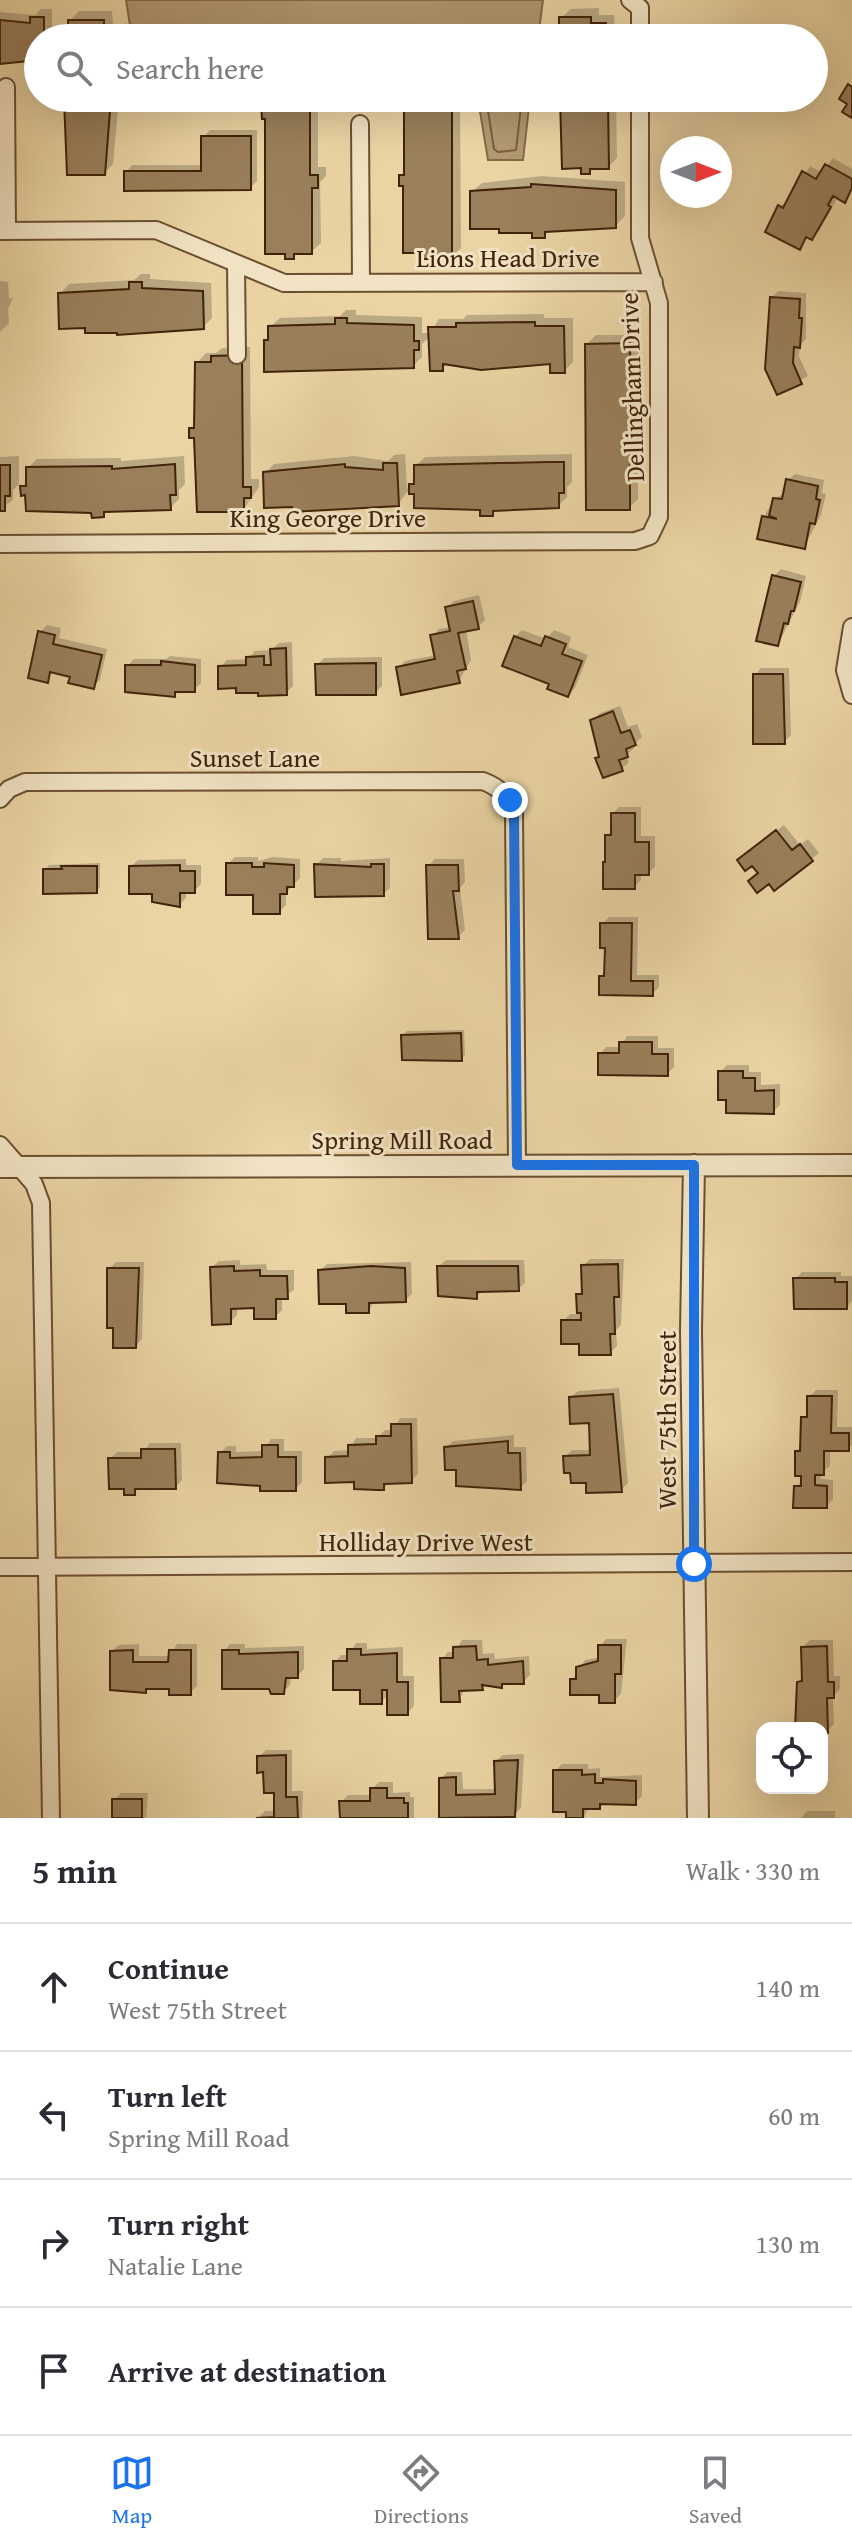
<!DOCTYPE html>
<html lang="en">
<head>
<meta charset="utf-8">
<style>
  body { margin:0; font-family:"Gentium Book Plus",serif; background:#f2f2f3; color:#2b2b33 }
  .controls { position:absolute; right:24px; bottom:24px; display:grid; overflow:hidden; border-radius:16px; box-shadow:0 8px 32px #0002 }
  .controls button { width:72px; height:72px; display:grid; place-items:center; padding:0; border:0; border-bottom:2px solid #e1e1e2; background:#fff; color:#2b2b33; font:40px sans-serif }
  .compass { position:absolute; left:660px; top:136px; width:72px; height:72px; border-radius:50%; background:#fff; box-shadow:0 8px 32px #0002; rotate:90deg }
  .stop { position:absolute; width:24px; height:24px; margin:-18px; border:6px solid #1a73e8; border-radius:50%; background:#fff }
  .stop.end { background:#1a73e8; border-color:#fff; box-shadow:0 2px 8px #0008 }
  .list { margin:0; padding:0; list-style:none }
  h2 { display:flex; justify-content:space-between; align-items:center; height:104px; margin:0; padding:0 32px; font-size:34px }
  h2 small { font-size:26px; font-weight:400; color:#7c7c81 }
  .list li { display:grid; grid-template-columns:52px 1fr auto; gap:24px; align-items:center; box-sizing:border-box; height:128px; padding:0 32px; border-top:2px solid #e1e1e2 }
  .list b { display:block; font-size:30px; white-space:nowrap }
  .list p { margin:0; font-size:26px; white-space:nowrap; color:#7c7c81 }
  .list em { font-size:26px; font-style:normal; color:#7c7c81 }
  .icon { flex:none; width:44px; height:44px; fill:none; stroke:currentColor; stroke-width:2; stroke-linecap:round; stroke-linejoin:round }
  .map { position:relative; flex:none; width:852px; height:1818px; overflow:hidden }
  .search { position:absolute; background:#fff; box-shadow:0 8px 32px #0002; left:24px; right:24px; top:24px; height:88px; display:flex; align-items:center; gap:20px; box-sizing:border-box; padding:0 28px; border-radius:44px; color:#7c7c81; font-size:30px }
  .sheet { height:616px; background:#fff }
  nav { display:flex; justify-content:space-around; align-items:center; box-sizing:border-box; height:112px; border-top:2px solid #e1e1e2; background:#fff; font-size:22px; color:#7c7c81 }
  nav a { display:grid; justify-items:center; gap:4px }
  nav .on { color:#1a73e8 }
  .map>svg:first-child { display:block }
</style>
</head>
<body>
<div class="map">
<svg width="852" height="1818" viewBox="0 0 852 1818">
  <rect width="100%" height="100%" fill="#ead4a4"/>
  <filter id="stains"><feTurbulence type="fractalNoise" baseFrequency=".0025" numOctaves="4"/><feColorMatrix values="0 0 0 0 .2 0 0 0 0 .09 0 0 0 0 .02 0 0 0 .5 -.17"/></filter>
  <radialGradient id="worn" r=".72"><stop offset=".6" stop-color="#630" stop-opacity="0"/><stop offset="1" stop-color="#630" stop-opacity=".3"/></radialGradient>
  <path fill="#b19870" stroke="#846947" stroke-width="2" d="M126,0h417l-5,38h-406z
    M444,98h86l-7,62h-35l-10,-61z"/>
  <path fill="#0003" d="M599,8v7h15l1,23h-53l-1,-20 10,-9z
    M41,9h11v29h-14v20l-38,4v-50l35,3z
    M79,11h33l2,27h-44v-17z
    M67,98h52l-6,66 -9,9z
    M269,98l49,2v67h8v9l-6,6 1,61 -10,9h-13l-5,5 -30,-153z
    M460,98l1,150 -9,9 -51,-81 5,-6v-61l10,-10z
    M563,98h53l1,60 -9,9h-14l-5,5z
    M210,130h47v51l-7,7 -124,-16 6,-7h71v-28z
    M833,158l19,11v22l-8,9 -6,-3 -19,34 -7,7 -4,-2 -9,11 -19,-41 9,-5 21,-35 12,7z
    M542,176l83,6v34l-10,10 -65,4 -6,6 -72,-44 10,-9z
    M141,274h9v5l61,4 1,35 -9,9 -143,-33 9,-10 65,-4z
    M0,281l8,1 1,16h4l-5,11 1,14 -9,9z
    M778,291l28,2v46l-6,6 -1,11 9,20 -30,17 -7,-95z
    M346,310h10v5l66,2v16h8l9,-14h24l4,-4 77,-1v4h29v44l-9,9 -12,-9 -71,6 -33,-5 -6,6 -11,-33 -9,8v13l-9,9 -147,-25 4,-4v-10l10,-9 60,-2z
    M596,335h43v78h4v11l-5,5v70l-9,9 -42,-164z
    M250,347l1,132h8v8l-16,23 -52,-81 5,-5 1,-61 9,-10h10l6,-5z
    M405,454l2,34 9,-8v-14l9,-9 147,-3v28l-5,5v10l-9,9 -61,3 -5,5 -10,-6 -66,-16h-9l-9,12 -104,1 -29,-32 9,-9 80,-8 34,5 6,-6z
    M19,456v28l-6,6v10l-13,9v-52z
    M184,456l1,28 -6,6v9l-9,9 -61,2 -6,5 -76,-22 -5,-6 6,-5v-14l9,-9 84,-1v3z
    M795,474l29,6 -2,13 4,1 -5,21 -17,32 -40,-30 10,-18 11,-6 3,-13z
    M781,569l25,7 -6,26 -22,42 -4,-68z
    M479,595l6,25 -7,7 -12,3 5,30 -12,21 -61,-13 7,-7 31,-6 -3,-19 6,-7 12,-2 -4,-19 7,-7z
    M47,625l14,3 -2,10 48,11 -7,31 -7,6 -21,-11 -18,-4 -7,9 -7,-48z
    M522,630l24,9 8,-9 17,7 -3,10 20,8 -13,33 -7,7 -17,-12 -36,-46z
    M292,642l1,44 -7,7 -26,-3 -40,-23 7,-7 21,-1 7,-8 16,-1 8,-7z
    M170,656l31,3v24l-7,7h-14l-5,5 -48,-29 7,-7h32z
    M382,657v29l-7,7 -58,-28 7,-7z
    M761,668h28l2,67 -7,7 -29,-67z
    M620,706l8,21 9,-3 5,13 -9,8 1,3 -8,8 3,6 -7,7 -29,-49 7,-7z
    M619,807h22v29h14v31l-7,6h-7v7l-7,7 -27,-27v-24l5,-5v-17z
    M784,825l16,20 8,-6 11,14 -44,35 -28,-34z
    M235,857h23v4l15,-4 27,2v19l-14,15v12l-7,7 -51,-48z
    M323,858h18v3l49,-3v30l-7,6 -67,-29z
    M186,859v6h15v19l-7,7h-8v7l-7,7 -25,-13 -23,-26 7,-6z
    M435,859h29l1,23 -5,6 5,42 -7,7 -30,-71z
    M100,863v24l-4,4 -51,-21 4,-5z
    M609,917h29l-1,58h22v12l-7,7 -51,-17 5,-6 1,-25 -5,-22z
    M464,1030l1,25 -4,4 -58,-23 4,-5z
    M627,1036h31v12h16v19l-7,7 -67,-20 6,-7h15z
    M727,1065h22v7h12v13l19,-1v21l-7,7 -45,-14 -8,-26z
    M590,1259h34l-3,66 -5,5 1,16 -7,7 -29,-11 -18,-21 7,-7h9l4,-48z
    M240,1260v5l26,-1 1,6h27v20l-12,7v13l-7,7 -19,-11 -19,1v8l-7,7 -18,-55 7,-6z
    M446,1260h78l1,23 -7,6 -35,1 -7,7 -37,-31z
    M116,1262h28l-2,77 -7,7 -26,-77z
    M411,1262l1,32 -7,6 -30,1 -7,10 -20,-9 -28,-31 7,-7z
    M802,1272h39v4h11v25l-5,6 -52,-28z
    M619,1388l9,95 -7,7 -33,-9 -23,-24 7,-7h20l-1,-29 -20,-24 7,-6z
    M816,1390h22l-1,37h15v18l-4,4h-18v17l-9,7v6l12,1v19l-7,7 -30,-19 7,-7 -6,-29 5,-5 1,-28 6,-6v-15z
    M400,1418h17l1,56 -7,7 -21,1 -6,6 -28,-8 -29,-22 7,-7 16,-1 6,-12h21l8,-8h8z
    M514,1435v12h12l1,34 -7,7 -62,-20 -12,-20 7,-7z
    M271,1439h13v12h18v31l-7,7 -33,-5 -42,-31 7,-7h9v6l28,-1z
    M150,1443h31l1,37 -6,7h-36l-6,6 -24,-34 7,-7h26z
    M606,1639h21l-6,55 -7,7 -42,-21 13,-20 15,-3v-11z
    M462,1640h20l1,14 11,-1 1,6 34,-3 1,19 -7,7 -58,7 -6,11 -17,-41 6,-7h7z
    M810,1640h23l1,36h6v13l-7,7 1,28 -7,7 -30,-3 6,-81z
    M356,1643h11v6l36,-2v29h11v30l-7,7 -18,-19 -8,8 -46,-40 6,-7h8z
    M139,1644v12h31l7,-12h20v42l-7,7 -19,-6h-22l-4,4 -33,-40 7,-6z
    M230,1644h15v4l59,-2v23l-7,7h-6l-1,9 -7,7 -13,-5 -46,-36z
    M266,1750h26v41h11l-1,27h-44l7,-7h11v-20l-17,-34z
    M524,1754l-3,54 -7,7 -73,3v-39l6,-7h15l1,17h34l-1,-28 7,-6z
    M562,1764h26v5l12,-1v9l42,-2v21l-7,7 -30,-1 -5,5h-11l-5,11h-16l-13,-47z
    M379,1782h14v11l17,-1v5h4v21h-72l-1,-16 7,-7h24v-6z
    M121,1793h27l-2,25h-33l1,-18z
    M807,1811h28v7h-34z"/>
  <g fill="none" stroke-linecap="round" stroke-linejoin="round">
    <path stroke="#795e3d" stroke-width="2" d="M486,98l8,51 4,3 18,-2 6,-52"/>
  </g>
  <path fill="#997f5a" stroke="#41230a" stroke-width="2" d="M30,17h14v21h-6v22l-38,4v-44l30,3z
    M559,17h32v6h15v15h-47z
    M68,20h36v18h-36z
    M848,84l4,3v31l-10,-6 5,-8 -8,-5z
    M64,98h47l-6,77h-38z
    M560,98h54v4h-6l1,67h-19v5h-9v-6l-19,1z
    M420,102h32v157h-32v-6h-17v-67h-4v-11h5v-67h16z
    M261,103h33v6h16v66h8v13h-6v66h-18v5h-9v-5h-20v-135h-3z
    M201,136h50v54l-127,1v-20h77z
    M825,164l27,15v9l-7,15 -12,-7 -5,9 3,2 -19,33 -6,-3 -6,13 -35,-18 13,-27 5,3 19,-37 14,8z
    M531,184l85,6v38l-71,4v6h-13v-5h-33v-4h-29v-38l61,-4z
    M129,282h13v6l61,3 1,38 -87,6v-2h-32v-5l-26,1 -1,-36 71,-4z
    M770,297l30,2 -1,19h3l-2,30 -6,-1 -1,16 9,21 -25,11 -12,-26z
    M335,318h12v5l67,2v16h5v9h-5v18l-150,4v-32h4v-14l67,-2z
    M535,322v4h29l1,47h-15v-9l-69,6 -38,-6v7h-13l-2,-44h28v-4z
    M630,343l1,78h4v14h-5v75h-44l-1,-166z
    M242,355l1,132h8v11h-7v14h-47l-3,-74h-5v-10h5l1,-66h16v-6z
    M548,462h16v31h-5v15l-66,3v5h-13v-6l-66,-2v-14h-5v-10h5v-19z
    M383,463h14l2,43 -107,6v-5l-28,1 -1,-36 82,-8v3l38,3z
    M175,464l1,31h-6l1,15 -67,2v5l-12,1 -1,-5 -65,-2 -1,-16 -4,1 -1,-10h6v-19l86,-1v3z
    M0,465h10v31h-5v15h-5z
    M786,479l32,7 -2,13 4,1 -5,24 -5,-1 -5,26 -48,-10 5,-23 15,3 -8,-3 4,-18 9,1z
    M772,575l29,7 -7,29h-3l-3,13 -4,-1 -6,23 -22,-5z
    M473,601l6,28 -21,4 8,36 -9,2 3,12 -59,12 -5,-28 39,-8 -5,-24 20,-4 -5,-24z
    M38,631l17,4 -2,9 49,11 -8,34 -26,-6 2,-6 -20,-5 -2,11 -20,-5z
    M514,636l27,10 4,-10 21,8 -4,10 20,7 -14,36 -21,-8 2,-5 -47,-18z
    M286,648l1,47 -29,1v-3h-22v-5l-18,1v-23l28,-1v-8l18,-1v9h7l-1,-16z
    M161,661l34,4v27h-20v5l-50,-5v-27h36z
    M376,663v32h-60l-1,-31z
    M753,674h30l2,70h-32z
    M613,711l8,22 9,-3 6,15 -10,4 2,8 -9,3 4,11 -20,7 -8,-20 4,-1 -9,-37z
    M611,813h24v29h14v33h-14v14h-32v-27h2v-27h6z
    M776,830l16,20 8,-6 13,17 -39,30 -5,-7 -12,9 -9,-12 10,-8 -6,-7 -7,5 -8,-11z
    M226,863h26v4h12v-4l30,2v22h-7v7h-7v20h-27v-19h-27z
    M314,864l57,3v-3h13v32l-69,1z
    M180,865v6h15v22h-15v14l-28,-5v-8h-23v-28z
    M426,865h32l1,26h-6l6,48h-31z
    M61,866h36v27l-54,1v-25h19z
    M600,923h32l-1,58h22v15l-54,-1v-19h5l1,-28h-5z
    M461,1033l1,28 -60,-1 -1,-25z
    M619,1042h33v12h16v22l-70,-1v-22h21z
    M718,1071h25v7h12v13l19,-1v24l-48,-1v-13h-8z
    M618,1264l1,33h-5l1,37h-5l1,21h-32v-11h-18v-24h20v-7h-4l-1,-19h6l-1,-29z
    M234,1266v5l26,-1v6h27l1,23h-12v20h-22v-11l-23,1v15l-19,1 -2,-58z
    M371,1266l34,2 1,34 -37,1v10h-23v-9h-27l-1,-34z
    M437,1266h81l1,25 -42,1v7l-39,-3z
    M107,1268h32l-3,80h-23v-20h-6z
    M793,1278h42v4h12v27h-53z
    M613,1394l9,98 -36,1v-10h-15l-1,-10h-6l-1,-17 27,-1 -1,-32 -19,1 -1,-27z
    M807,1396h25l-1,37h18v18h-25v24h-9v10l12,1v22h-34l1,-22h7v-10h-6v-25h5l1,-34h6z
    M391,1424h20l1,59 -28,1v6h-7l-23,-1v-7l-29,1v-26l23,-1v-11l28,-1v-8h15z
    M508,1441v12h12l1,37 -65,-4v-16h-11l-1,-23z
    M262,1445h16v12h18v34h-36v-5l-43,-3 1,-31h12v6l32,-1z
    M141,1449h34l1,40h-41v6h-11v-6h-15l-1,-31h33z
    M598,1645h23v29h-6v29h-16v-8h-29v-16h6v-12l22,-6z
    M476,1646l1,14 11,-1v6l35,-4 1,23h-22v4l-20,-3 1,5 -24,1 1,11h-19l-1,-44h13v-11z
    M827,1646l1,36h6v16h-7l1,35h-6v-5h-27l2,-46 5,-1 -1,-34z
    M347,1649h14v6l36,-2v29h11v33h-21v-25h-5v14h-22v-14h-27v-29h14z
    M133,1650v12h35l1,-12h22v45h-22v-6h-23v4l-36,-3v-39z
    M222,1650h17v4l59,-2v26h-12l-2,16h-13l-2,-5h-47z
    M286,1755v42h11l1,21h-42l18,-1v-24h-10l-1,-21 -6,1v-17z
    M518,1760l-3,57 -76,1v-40l17,-1v18l39,-1 -1,-33z
    M553,1770h29v5l13,-1v9h8v-4l33,2v24l-36,-1v5h-17v9h-17v-6h-13z
    M370,1788h17v10h17v5h4v15h-68l-1,-17h31z
    M112,1799h30v19h-30z"/>
  <g fill="none" stroke-linecap="round" stroke-linejoin="round">
    <defs>
      <path id="minor" d="M630,0l10,8v30
        M6,87l1,144
        M360,124l1,158
        M0,231l156,-1 128,53 370,-1
        M236,264l1,91
        M0,544l635,-3 15,-5 9,-19v-214l-19,-65v-140
        M852,627l-7,43 7,25
        M0,799l9,-10 16,-7 458,-1c17,7 25,14 31,32l3,352
        M0,1145l34,39 7,19 10,615
        M0,1567l852,-5"/>
      <path id="tertiary" d="M694,1165l-3,165 7,488
        M0,1167l852,-2"/>
    </defs>
    <use href="#minor" stroke="#6b4f30" stroke-width="20"/>
    <use href="#tertiary" stroke="#6b4f30" stroke-width="24"/>
    <use href="#minor" stroke="#f1e3c4" stroke-width="16"/>
    <use href="#tertiary" stroke="#f1e3c4" stroke-width="20"/>
  </g>
  <g fill="none" stroke-linecap="round" stroke-linejoin="round">
    <path stroke="#1a73e8" stroke-width="10" d="M510,800l4,13 3,352h177v399"/>
  </g>
  <g text-anchor="middle" stroke-width="6" stroke-linejoin="round" paint-order="stroke">
    <g font-size="26" fill="#41230a" stroke="#f1e3c4">
      <text x="508" y="267">Lions Head Drive</text>
      <text transform="translate(632 387) rotate(-92)" y="9">Dellingham Drive</text>
      <text x="328" y="527">King George Drive</text>
      <text x="255" y="767">Sunset Lane</text>
      <text x="402" y="1149">Spring Mill Road</text>
      <text transform="translate(667 1420) rotate(-90)" y="9">West 75th Street</text>
      <text x="426" y="1551">Holliday Drive West</text>
    </g>
  </g>
  <rect width="100%" height="100%" filter="url(#stains)"/>
  <rect width="100%" height="100%" fill="url(#worn)"/>
</svg>
<div class="controls">
<button><svg class="icon" aria-label="locate" viewBox="0 0 24 24"><circle cx="12" cy="12" r="6"/><path d="M12 2v4M12 18v4M2 12h4M18 12h4"/></svg></button>
</div>
<svg class="compass" viewBox="-18 -18 36 36"><path d="M0-13l5 13h-10z" fill="#e53935"/><path d="M0 13l5-13h-10z" fill="#7c7c81"/></svg>
<div class="stop" style="left:694px;top:1564px"></div>
<div class="stop end" style="left:510px;top:800px"></div>
<div class="search"><svg class="icon" aria-label="search" viewBox="0 0 24 24"><circle cx="10" cy="10" r="6"/><path d="M15 15l6 6"/></svg>Search here</div>
</div>
<section class="sheet">
<h2>5 min<small>Walk · 330 m</small></h2>
<ul class="list">
<li><svg class="icon" aria-label="ahead" viewBox="0 0 24 24"><path d="M12 20V5M6 11l6-6 6 6"/></svg><div><b>Continue</b><p>West 75th Street</p></div><em>140 m</em></li>
<li><svg class="icon" aria-label="left" viewBox="0 0 24 24"><path d="M17 20v-9H6M10 6l-5 5 5 5"/></svg><div><b>Turn left</b><p>Spring Mill Road</p></div><em>60 m</em></li>
<li><svg class="icon" aria-label="right" viewBox="0 0 24 24"><path d="M7 20v-9h11M14 6l5 5-5 5"/></svg><div><b>Turn right</b><p>Natalie Lane</p></div><em>130 m</em></li>
<li><svg class="icon" aria-label="arrive" viewBox="0 0 24 24"><path d="M6 21V4h12l-3 4 3 4H6"/></svg><div><b>Arrive at destination</b></div></li>
</ul>
</section>
<nav>
<a class="on"><svg class="icon" aria-label="map" viewBox="0 0 24 24"><path d="M3 6l6-2 6 2 6-2v14l-6 2-6-2-6 2zM9 4v14M15 6v14"/></svg>Map</a>
<a><svg class="icon" aria-label="directions" viewBox="0 0 24 24"><path d="M12 3l9 9-9 9-9-9zM9 14v-3h6M13 9l2 2-2 2"/></svg>Directions</a>
<a><svg class="icon" aria-label="saved" viewBox="0 0 24 24"><path d="M7 4h10v16l-5-4-5 4z"/></svg>Saved</a>
</nav>
</body>
</html>
